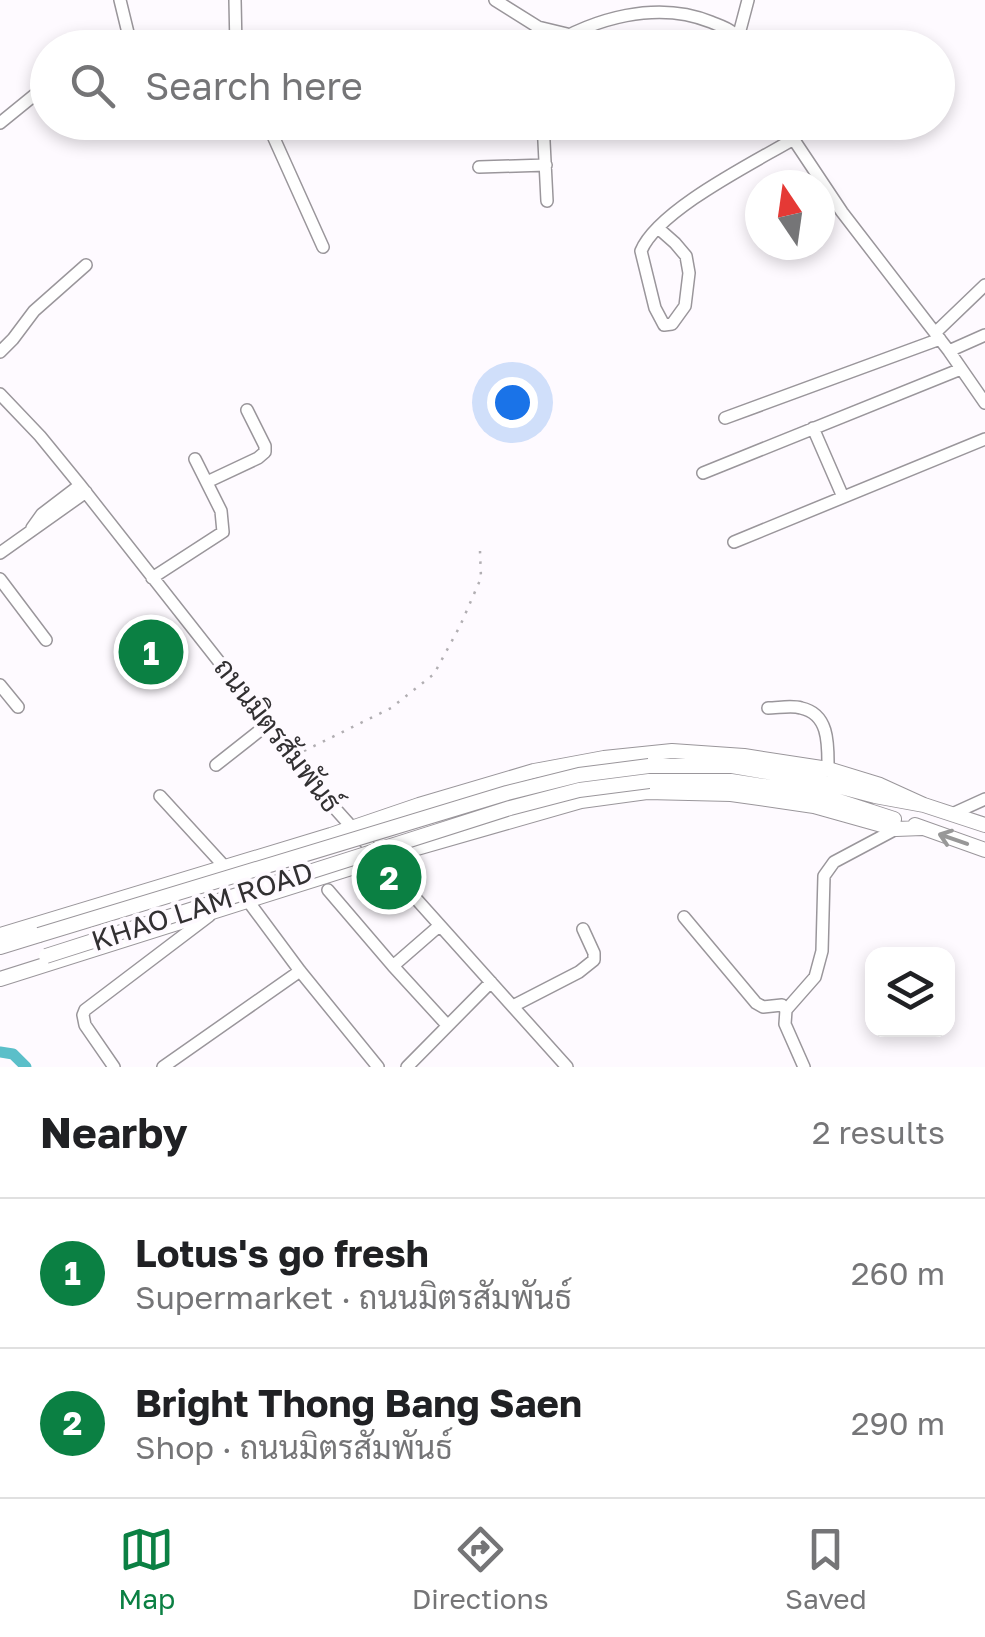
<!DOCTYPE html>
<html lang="en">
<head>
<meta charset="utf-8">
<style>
  body { margin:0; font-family:"Golos Text",Sarabun,sans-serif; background:#f6f6f6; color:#202124 }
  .controls { position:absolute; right:30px; bottom:30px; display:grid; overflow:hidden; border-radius:20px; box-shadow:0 5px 15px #0003 }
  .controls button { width:90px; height:90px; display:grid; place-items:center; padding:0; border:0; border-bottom:2px solid #e0e0e0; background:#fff; color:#202124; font:50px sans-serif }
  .compass { position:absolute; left:745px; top:170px; width:90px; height:90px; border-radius:50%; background:#fff; box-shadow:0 5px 15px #0003; rotate:347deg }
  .you { position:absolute; left:512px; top:402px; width:35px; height:35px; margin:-25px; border:8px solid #fff; border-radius:50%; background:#1a73e8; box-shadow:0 0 0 15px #1a73e833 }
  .badge { display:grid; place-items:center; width:65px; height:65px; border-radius:50%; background:#0b8043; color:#fff; font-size:32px; font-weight:700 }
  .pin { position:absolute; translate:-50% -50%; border:5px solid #fff; box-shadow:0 2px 10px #0006 }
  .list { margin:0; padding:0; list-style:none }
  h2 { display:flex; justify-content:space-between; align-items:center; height:130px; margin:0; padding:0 40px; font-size:42px }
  h2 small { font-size:32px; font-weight:400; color:#757577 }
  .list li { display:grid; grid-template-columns:65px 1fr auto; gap:30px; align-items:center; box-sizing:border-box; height:150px; padding:0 40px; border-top:2px solid #e0e0e0 }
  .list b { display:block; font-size:38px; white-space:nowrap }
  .list p { margin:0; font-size:32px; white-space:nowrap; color:#757577 }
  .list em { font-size:32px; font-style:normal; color:#757577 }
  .icon { flex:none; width:55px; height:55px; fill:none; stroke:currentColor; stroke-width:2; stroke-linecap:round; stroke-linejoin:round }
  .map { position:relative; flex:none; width:985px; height:1067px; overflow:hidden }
  .search { position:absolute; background:#fff; box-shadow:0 5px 15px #0003; left:30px; right:30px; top:30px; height:110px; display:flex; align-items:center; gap:25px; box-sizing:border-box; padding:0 35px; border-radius:55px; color:#757577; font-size:38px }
  .sheet { height:430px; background:#fff }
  nav { display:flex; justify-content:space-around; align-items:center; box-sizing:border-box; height:140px; border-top:2px solid #e0e0e0; background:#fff; font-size:28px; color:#757577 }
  nav a { display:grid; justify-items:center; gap:5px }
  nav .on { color:#0b8043 }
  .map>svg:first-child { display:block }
</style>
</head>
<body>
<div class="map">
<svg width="985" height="1067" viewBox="0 0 985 1067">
  <rect width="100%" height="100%" fill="#fefaff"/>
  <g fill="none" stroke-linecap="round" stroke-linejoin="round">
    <path stroke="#5bbfc9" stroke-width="11" d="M0,1052l13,2 13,13"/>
    <defs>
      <path id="minor" d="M120,0l10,41
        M235,0l1,48
        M495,0l43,27 29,7
        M745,40l-6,-6 9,-34
        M99,48c16,-8 30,-8 46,0
        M546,48c48,-30 111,-48 165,-26 7,3 15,5 21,10 7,4 12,10 18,16
        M260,122c30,14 47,13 77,0
        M543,122l4,79
        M782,122l60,90 107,139 36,52
        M0,123l48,-39
        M269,127l54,120
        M479,167l67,-2
        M658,228l17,15 11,13 3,17 -4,33 -13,18 -8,1 -9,-17 -14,-57c17,-41 112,-88 151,-111
        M935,333l50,-48
        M949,351l36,-16
        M0,352l13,-13 21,-28 52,-46
        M0,394l40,42 40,49 251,319 236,263
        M725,418l215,-79
        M813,428l30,69
        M703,473l258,-104
        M207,482l51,-24 7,-6v-6l-18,-36
        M32,528l10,-14 38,-29
        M734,542l251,-103
        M0,553l86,-61
        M152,578l71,-46 -2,-21 -26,-52
        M0,579l46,61
        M0,685l18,22
        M768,708c10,0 24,-3 33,0 29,6 27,38 27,61
        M216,765l52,-41
        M160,796l65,71
        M952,814l33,-15
        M328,890l65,76 54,59
        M248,901l52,70 78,96
        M684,917l72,86 7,4 19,-2 4,5
        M393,966l46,-40
        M513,1006l66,-34 15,-12v-7l-11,-24
        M114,1067l-29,-42 -2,-10 2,-5 124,-94
        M163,1067l137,-96
        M407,1067l84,-85
        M804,1067l-19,-43 1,-14 29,-33 7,-26 2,-75 10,-14 62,-33"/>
      <path id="major" d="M649,766h83l86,15 57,15 49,9 61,20
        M649,781h82l86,13 77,25
        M915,825l70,25
        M0,935l331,-100 88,-30 115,-34 70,-13 68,-7 72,5 84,13 52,16 44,20
        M0,947l39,-12
        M0,979l389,-123 192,-55 66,-9 84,2 83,12 82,23 26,-1"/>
    </defs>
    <use href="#minor" stroke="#9a969b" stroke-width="14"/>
    <use href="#major" stroke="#9a969b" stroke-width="16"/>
    <path stroke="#b1aeb2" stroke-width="2.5" stroke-dasharray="2.5 8" stroke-linecap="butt" d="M304,751l87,-43 43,-34 26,-48 21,-48 -1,-27"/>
    <use href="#minor" stroke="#fff" stroke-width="11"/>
    <use href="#major" stroke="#fff" stroke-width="14"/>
    <defs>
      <path id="major-bridge" d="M39,935l468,-142 72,-18 70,-9
        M46,956l464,-148 69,-18 70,-9"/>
    </defs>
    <use href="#major-bridge" stroke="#9a969b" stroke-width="16" stroke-linecap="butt"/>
    <use href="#major-bridge" stroke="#fff" stroke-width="14"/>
  </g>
  <defs><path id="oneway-shaft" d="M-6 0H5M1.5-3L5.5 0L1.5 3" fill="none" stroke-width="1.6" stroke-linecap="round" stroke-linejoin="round" transform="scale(2.5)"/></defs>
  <use stroke="#989898" href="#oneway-shaft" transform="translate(953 839) rotate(-161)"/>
  <g text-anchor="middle" stroke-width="8" stroke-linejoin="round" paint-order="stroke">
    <g font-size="28" fill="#323032" stroke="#fefaff">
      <text transform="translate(278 735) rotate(52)" y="10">ถนนมิตรสัมพันธ์</text>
      <text transform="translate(202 906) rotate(-18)" y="10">KHAO LAM ROAD</text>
    </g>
  </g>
</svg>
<div class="controls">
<button><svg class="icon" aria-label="layers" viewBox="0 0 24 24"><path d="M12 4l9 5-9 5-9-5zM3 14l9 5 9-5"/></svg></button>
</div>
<svg class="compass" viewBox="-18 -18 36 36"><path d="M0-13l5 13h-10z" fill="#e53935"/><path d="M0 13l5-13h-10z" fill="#757577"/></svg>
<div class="you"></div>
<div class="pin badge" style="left:151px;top:652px">1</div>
<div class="pin badge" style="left:389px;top:877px">2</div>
<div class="search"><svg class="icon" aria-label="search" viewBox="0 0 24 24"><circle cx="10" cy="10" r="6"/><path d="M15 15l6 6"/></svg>Search here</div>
</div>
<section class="sheet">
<h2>Nearby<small>2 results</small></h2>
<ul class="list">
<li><span class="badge">1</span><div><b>Lotus's go fresh</b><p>Supermarket · ถนนมิตรสัมพันธ์</p></div><em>260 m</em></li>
<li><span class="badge">2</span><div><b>Bright Thong Bang Saen</b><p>Shop · ถนนมิตรสัมพันธ์</p></div><em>290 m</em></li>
</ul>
</section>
<nav>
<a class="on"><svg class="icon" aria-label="map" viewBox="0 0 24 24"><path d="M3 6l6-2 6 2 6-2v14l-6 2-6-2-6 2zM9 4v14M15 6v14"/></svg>Map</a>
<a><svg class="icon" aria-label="directions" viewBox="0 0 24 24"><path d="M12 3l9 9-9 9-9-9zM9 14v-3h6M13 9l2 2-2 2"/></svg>Directions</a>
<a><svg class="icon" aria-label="saved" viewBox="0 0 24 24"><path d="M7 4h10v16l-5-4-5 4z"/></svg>Saved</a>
</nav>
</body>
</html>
